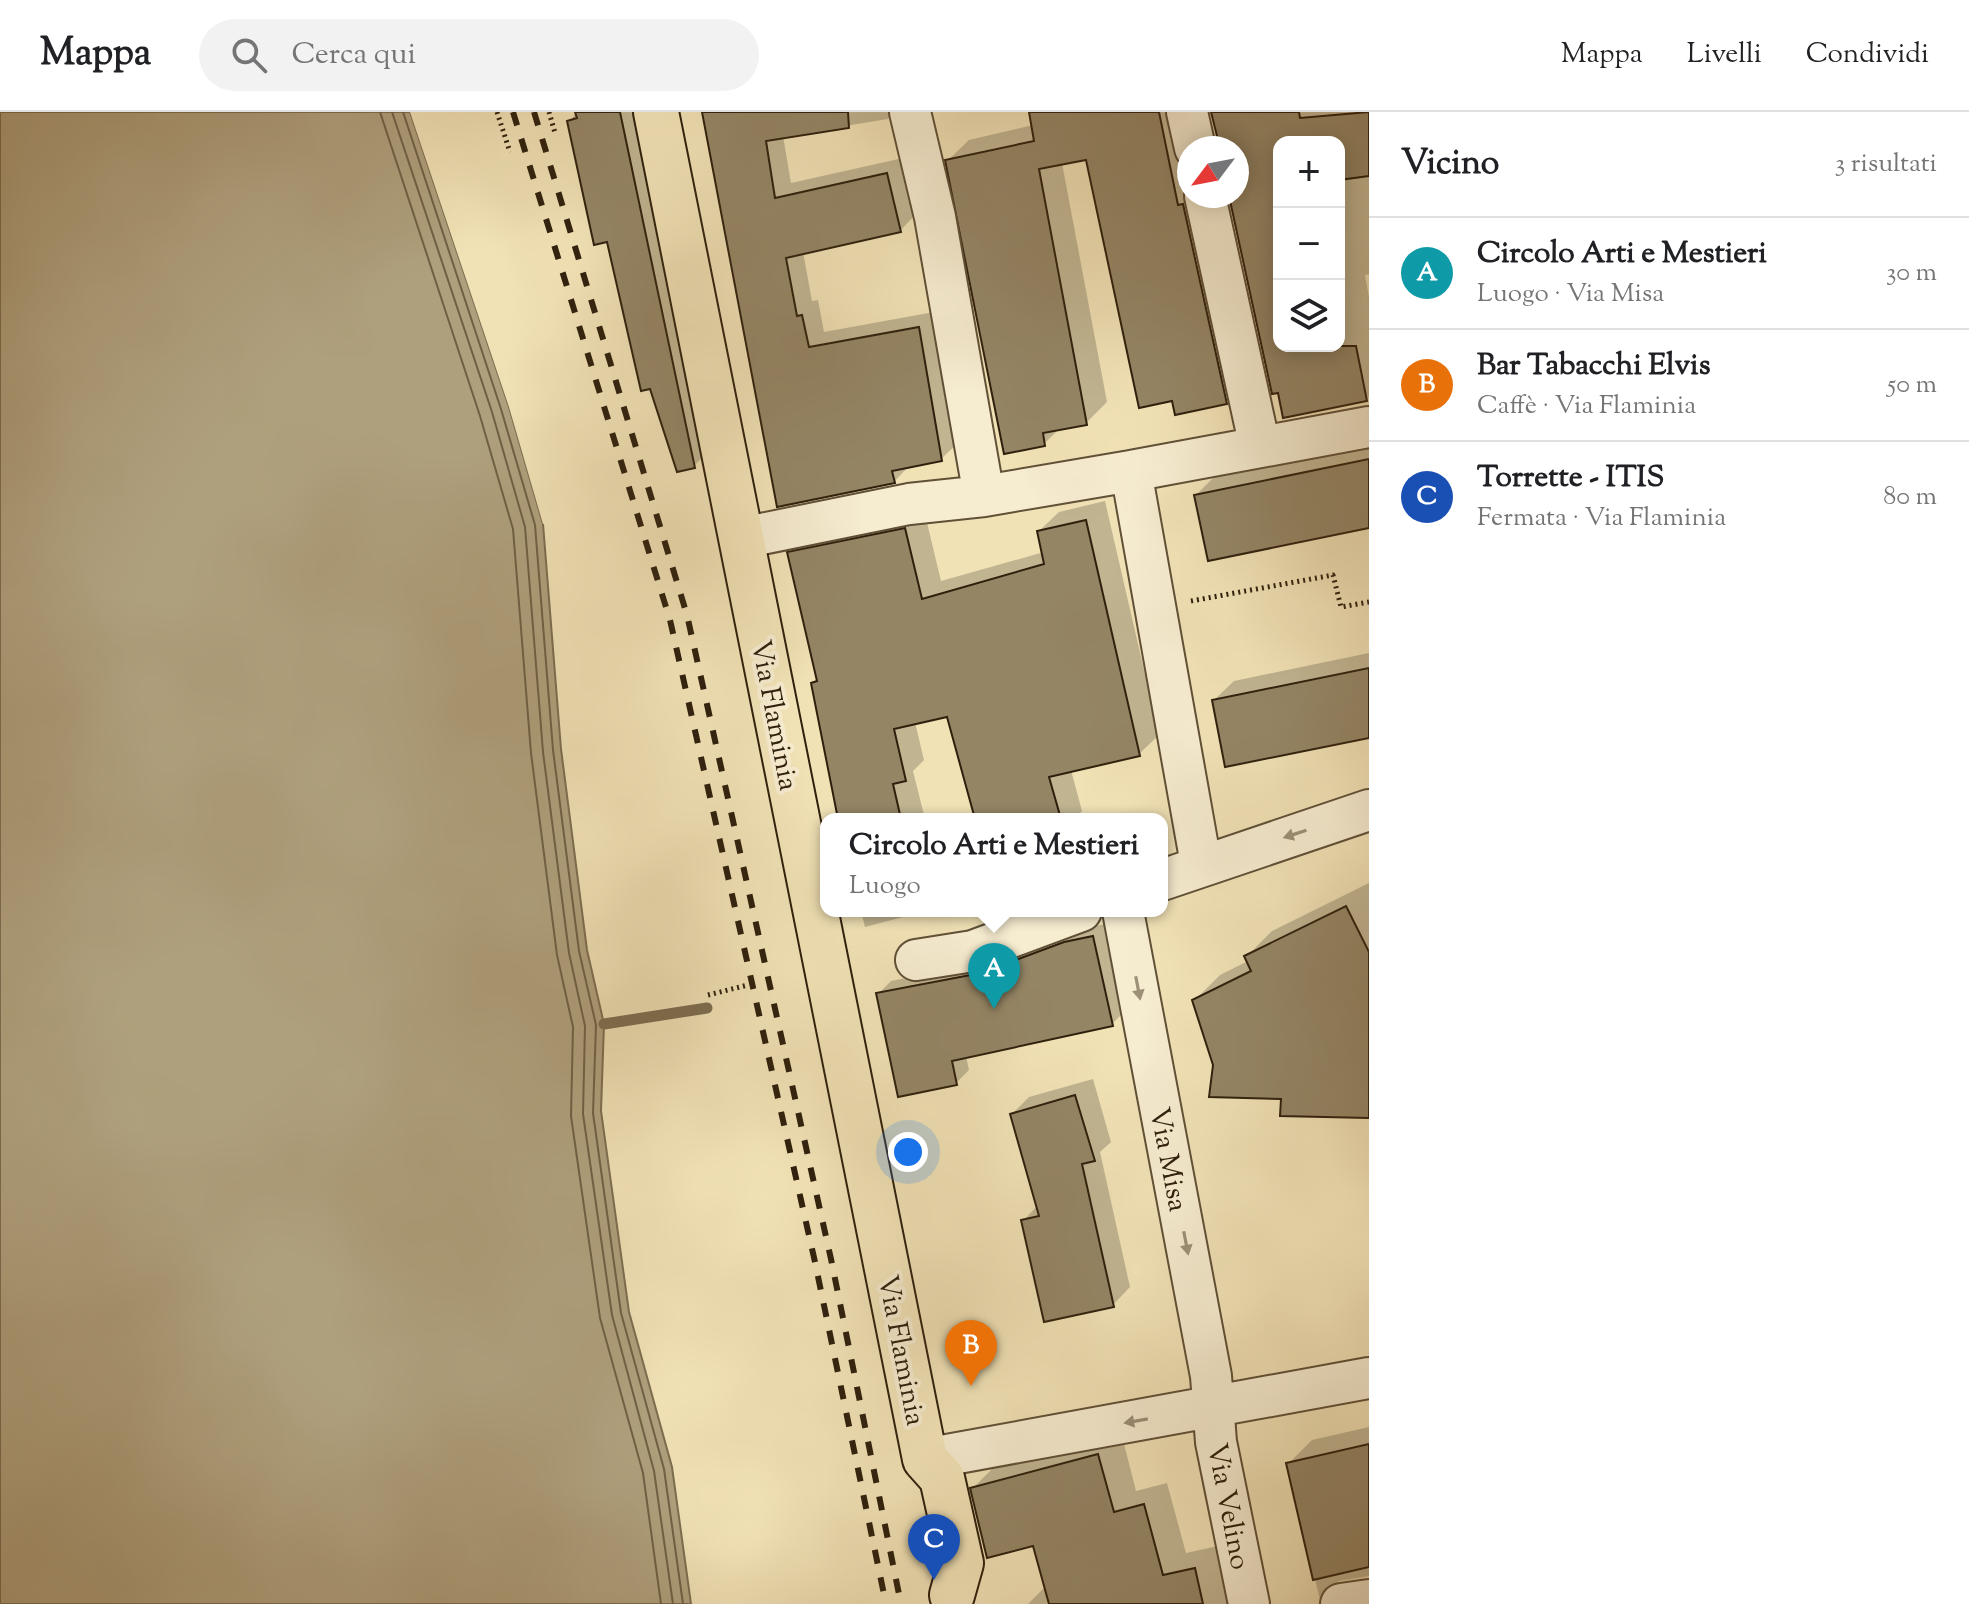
<!DOCTYPE html>
<html lang="it">
<head>
<meta charset="utf-8">
<style>
  body { margin:0; font-family:"Sorts Mill Goudy",serif; background:#f2f2f2; color:#202124 }
  .controls { position:absolute; right:24px; top:24px; display:grid; overflow:hidden; border-radius:16px; box-shadow:0 4px 20px #0003 }
  .controls button { width:72px; height:72px; display:grid; place-items:center; padding:0; border:0; border-bottom:2px solid #e0e0e0; background:#fff; color:#202124; font:40px sans-serif }
  .compass { position:absolute; left:1177px; top:24px; width:72px; height:72px; border-radius:50%; background:#fff; box-shadow:0 4px 20px #0003; rotate:238deg }
  .you { position:absolute; left:908px; top:1040px; width:28px; height:28px; margin:-20px; border:6px solid #fff; border-radius:50%; background:#1a73e8; box-shadow:0 0 0 12px #1a73e833 }
  .badge { display:grid; place-items:center; width:52px; height:52px; border-radius:50%; background:#8f2418; color:#fff; font-size:26px; font-weight:700 }
  .pin { position:absolute; translate:-50% -66px; filter:drop-shadow(0 2px 4px #0008) }
  .pin::after { content:''; position:absolute; top:42px; width:28px; height:24px; background:inherit; clip-path:polygon(0 0,100% 0,50% 100%) }
  .popup { position:absolute; left:820px; top:701px; width:348px; height:104px; box-sizing:border-box; display:grid; place-content:center; border-radius:16px; background:#fff; filter:drop-shadow(0 2px 6px #0005); font-size:26px; white-space:nowrap; color:#757577 }
  .popup b { font-size:30px; color:#202124 }
  .popup::after { content:''; position:absolute; left:50%; top:100%; margin-left:-16px; border:16px solid transparent; border-top-color:#fff }
  .list { margin:0; padding:0; list-style:none }
  h2 { display:flex; justify-content:space-between; align-items:center; height:104px; margin:0; padding:0 32px; font-size:34px }
  h2 small { font-size:26px; font-weight:400; color:#757577 }
  .list li { display:grid; grid-template-columns:52px 1fr auto; gap:24px; align-items:center; box-sizing:border-box; height:112px; padding:0 32px; border-top:2px solid #e0e0e0 }
  .list b { display:block; font-size:30px; white-space:nowrap }
  .list p { margin:0; font-size:26px; white-space:nowrap; color:#757577 }
  .list em { font-size:26px; font-style:normal; color:#757577 }
  .icon { flex:none; width:44px; height:44px; fill:none; stroke:currentColor; stroke-width:2; stroke-linecap:round; stroke-linejoin:round }
  .map { position:relative; flex:none; width:1369px; height:1492px; overflow:hidden }
  header { display:flex; align-items:center; gap:48px; box-sizing:border-box; height:112px; padding:0 40px; background:#fff; border-bottom:2px solid #e0e0e0 }
  header strong { font-size:38px }
  nav { display:flex; gap:44px; margin-inline-start:auto; font-size:28px }
  .search { width:560px; height:72px; background:#f2f2f2; display:flex; align-items:center; gap:20px; box-sizing:border-box; padding:0 28px; border-radius:44px; color:#757577; font-size:30px }
  main { display:flex }
  aside { flex:1; background:#fff }
  .map>svg:first-child { display:block }
</style>
</head>
<body>
<header>
<strong>Mappa</strong>
<div class="search"><svg class="icon" aria-label="search" viewBox="0 0 24 24"><circle cx="10" cy="10" r="6"/><path d="M15 15l6 6"/></svg>Cerca qui</div>
<nav><a>Mappa</a><a>Livelli</a><a>Condividi</a></nav>
</header>
<main>
<div class="map">
<svg width="1369" height="1492" viewBox="0 0 1369 1492">
  <rect width="100%" height="100%" fill="#f1e2b6"/>
  <filter id="stains"><feTurbulence type="fractalNoise" baseFrequency=".0025" numOctaves="4"/><feColorMatrix values="0 0 0 0 .2 0 0 0 0 .09 0 0 0 0 .02 0 0 0 .5 -.17"/></filter>
  <radialGradient id="worn" r=".72"><stop offset=".6" stop-color="#630" stop-opacity="0"/><stop offset="1" stop-color="#630" stop-opacity=".3"/></radialGradient>
  <path fill="#afa07d" stroke="#7c6d50" stroke-width="2" d="M0,0h410l99,295 34,117 18,225 26,201 17,74 -3,87 28,201 43,155 19,137h-691z"/>
  <path fill="#f1e2b6" d="M410,0h4l99,293 34,118 -4,1 -34,-117z"/>
  <path fill="#0003" fill-rule="evenodd" d="M577,0h62l70,339 -15,15 -86,-226 -39,-118z
    M703,0h192l-7,7 -105,17 8,47 112,-25 13,56 -16,17 -97,21 9,49 6,-1 6,32 110,-20 24,131 -17,16 -31,6 -16,17 -115,23z
    M1031,0h153l5,36v48l58,185 -21,21 -138,-245 -26,6 45,239 -21,21 -26,5 -16,16 -97,-283 22,-21 64,-15z
    M1213,0h156v162l-4,1 4,22v99l-3,4 -81,15 -54,-219h6v-48h-15zM1279,30h60v204h-60z
    M1369,332v82l-173,-31 20,-20z
    M1105,389l54,234 -20,19 -68,16 11,41 -8,8h-97l-29,-104 -33,7 9,38 -11,11 12,48h-83l-29,-136 5,-5 -28,-125 19,-19 115,-24 17,71 103,-29 -5,-21 20,-19z
    M1369,541v83l-155,-36 20,-19z
    M1369,771v233l-86,-19 -68,-33 -21,-63 26,-26 28,-14 -2,-4 26,-26z
    M861,799h65l-61,16z
    M1106,812l19,87 -13,13 -146,32 3,14 -13,13 -78,-89 13,-13 105,-21 83,-31z
    M1093,967l18,63 -11,10 30,135 -17,18 -90,-84 15,-16 -26,-91 17,-17z
    M1369,1315v149l-30,5 -19,19 -32,-136 24,-24z
    M1121,1320l15,59 31,-8 19,70 32,-7 13,58h-203l18,-18 -11,-42 -63,-55 23,-23z"/>
  <g fill="none" stroke-linecap="round" stroke-linejoin="round">
    <path stroke="#6f6045" stroke-width="2" d="M380,0l100,304 33,113 18,224 26,202 16,72 -2,89 29,202 43,155 18,131
      M392,0l100,300 33,115 18,225 26,201 16,73 -2,88 29,201 42,156 19,133
      M403,0l98,297 34,116 18,225 26,201 17,74 -3,88 28,200 43,156 19,135"/>
    <path stroke="#7c6d50" stroke-width="11" d="M604,912l103,-16"/>
  </g>
  <path fill="#948565" stroke="#2f200d" stroke-width="2" d="M575,0h45l75,356 -18,4 -27,-83 -9,2 -34,-149 -13,3 -27,-124 10,-3z
    M702,0h146l1,16 -83,13 9,57 112,-25 14,59 -115,26 11,58 5,-1 7,32 110,-20 23,134 -50,10 3,12 -118,24z
    M1029,0h130l19,93 5,-1 44,200 -52,11 -3,-14 -33,7 -53,-248 -47,9 48,256 -44,8 2,13 -41,8 -59,-294 89,-19z
    M1211,0h88l1,6 69,-6v64l-30,4v-38h-60v204h77l11,55 -84,17 -5,-25 -6,1 -43,-198h8v-48h-17z
    M1369,347v69l-161,33 -14,-66z
    M1086,408l54,236 -91,21 12,42h-86l-28,-102 -53,12 12,52 -13,3 8,35h-63l-27,-136 6,-2 -30,-129 118,-24 17,71 122,-35 -7,-33z
    M1369,556v70l-144,29 -13,-67z
    M1346,794l23,46v166l-89,-2 1,-17 -72,-2 4,-32 -21,-65 59,-29 -7,-15z
    M1093,824l20,90 -161,35 5,24 -59,12 -22,-104 105,-20 83,-31z
    M1075,983l20,66 -13,3 32,143 -70,15 -23,-102 18,-4 -29,-102z
    M1369,1332v123l-56,13 -27,-117z
    M1098,1342l16,58 30,-8 19,71 32,-7 8,36h-154l-16,-58 -46,12 -17,-70z"/>
  <g fill="none" stroke-linecap="round" stroke-linejoin="round">
    <defs>
      <path id="minor" d="M910,0l25,105 49,279
        M1187,0l8,36
        M1205,84l55,251
        M742,426l167,-34 75,-8 147,-25
        M1201,752l-70,-393 238,-44
        M1162,768l207,-70
        M1123,799l88,465 5,66 33,162
        M916,848l57,-9 108,-40
        M925,1347l444,-81
        M1341,1492l28,-4"/>
      <path id="major" d="M656,0l269,1347 17,19 19,85 -9,32"/>
    </defs>
    <use href="#minor" stroke="#605037" stroke-width="44"/>
    <use href="#major" stroke="#2f200d" stroke-width="48"/>
    <path stroke="#2f200d" stroke-width="5" stroke-dasharray="2 4" stroke-linecap="butt" d="M497,0l13,40
      M549,0l6,21
      M1191,489l142,-26 8,32 28,-5
      M708,883l40,-10"/>
    <use href="#minor" stroke="#f6ecd0" stroke-width="40"/>
    <use href="#major" stroke="#f1e2b6" stroke-width="44"/>
    <path stroke="#2f200d" stroke-width="6" stroke-dasharray="14 14" stroke-linecap="butt" d="M513,0l157,508 145,642 71,342
      M534,0l153,503 144,644 70,345"/>
  </g>
  <defs><path id="oneway-solid" d="M-6-.8H1V-3.2L6.5 0L1 3.2V.8H-6Z" transform="scale(2)"/></defs>
  <g fill="#9c9078">
    <use href="#oneway-solid" transform="translate(1295 722) rotate(162)"/>
    <use href="#oneway-solid" transform="translate(1138 876) rotate(79)"/>
    <use href="#oneway-solid" transform="translate(1186 1131) rotate(79)"/>
    <use href="#oneway-solid" transform="translate(1136 1309) rotate(170)"/>
  </g>
  <g text-anchor="middle" stroke-width="8" stroke-linejoin="round" paint-order="stroke">
    <g font-size="28" fill="#2f200d" stroke="#f6ecd0">
      <text transform="translate(776 603) rotate(79)" y="10">Via Flaminia</text>
      <text transform="translate(1170 1047) rotate(79)" y="10">Via Misa</text>
      <text transform="translate(903 1238) rotate(79)" y="10">Via Flaminia</text>
      <text transform="translate(1230 1394) rotate(79)" y="10">Via Velino</text>
    </g>
  </g>
  <rect width="100%" height="100%" filter="url(#stains)"/>
  <rect width="100%" height="100%" fill="url(#worn)"/>
</svg>
<div class="controls">
<button>+</button>
<button>−</button>
<button><svg class="icon" aria-label="layers" viewBox="0 0 24 24"><path d="M12 4l9 5-9 5-9-5zM3 14l9 5 9-5"/></svg></button>
</div>
<svg class="compass" viewBox="-18 -18 36 36"><path d="M0-13l5 13h-10z" fill="#e53935"/><path d="M0 13l5-13h-10z" fill="#757577"/></svg>
<div class="you"></div>
<div class="pin badge" style="left:994px;top:897px;background:#0f9aa8">A</div>
<div class="popup"><b>Circolo Arti e Mestieri</b>Luogo</div>
<div class="pin badge" style="left:971px;top:1274px;background:#e8710a">B</div>
<div class="pin badge" style="left:934px;top:1468px;background:#1a4fb4">C</div>
</div>
<aside>
<h2>Vicino<small>3 risultati</small></h2>
<ul class="list">
<li><span class="badge" style="background:#0f9aa8">A</span><div><b>Circolo Arti e Mestieri</b><p>Luogo · Via Misa</p></div><em>30 m</em></li>
<li><span class="badge" style="background:#e8710a">B</span><div><b>Bar Tabacchi Elvis</b><p>Caffè · Via Flaminia</p></div><em>50 m</em></li>
<li><span class="badge" style="background:#1a4fb4">C</span><div><b>Torrette - ITIS</b><p>Fermata · Via Flaminia</p></div><em>80 m</em></li>
</ul>
</aside>
</main>
</body>
</html>
